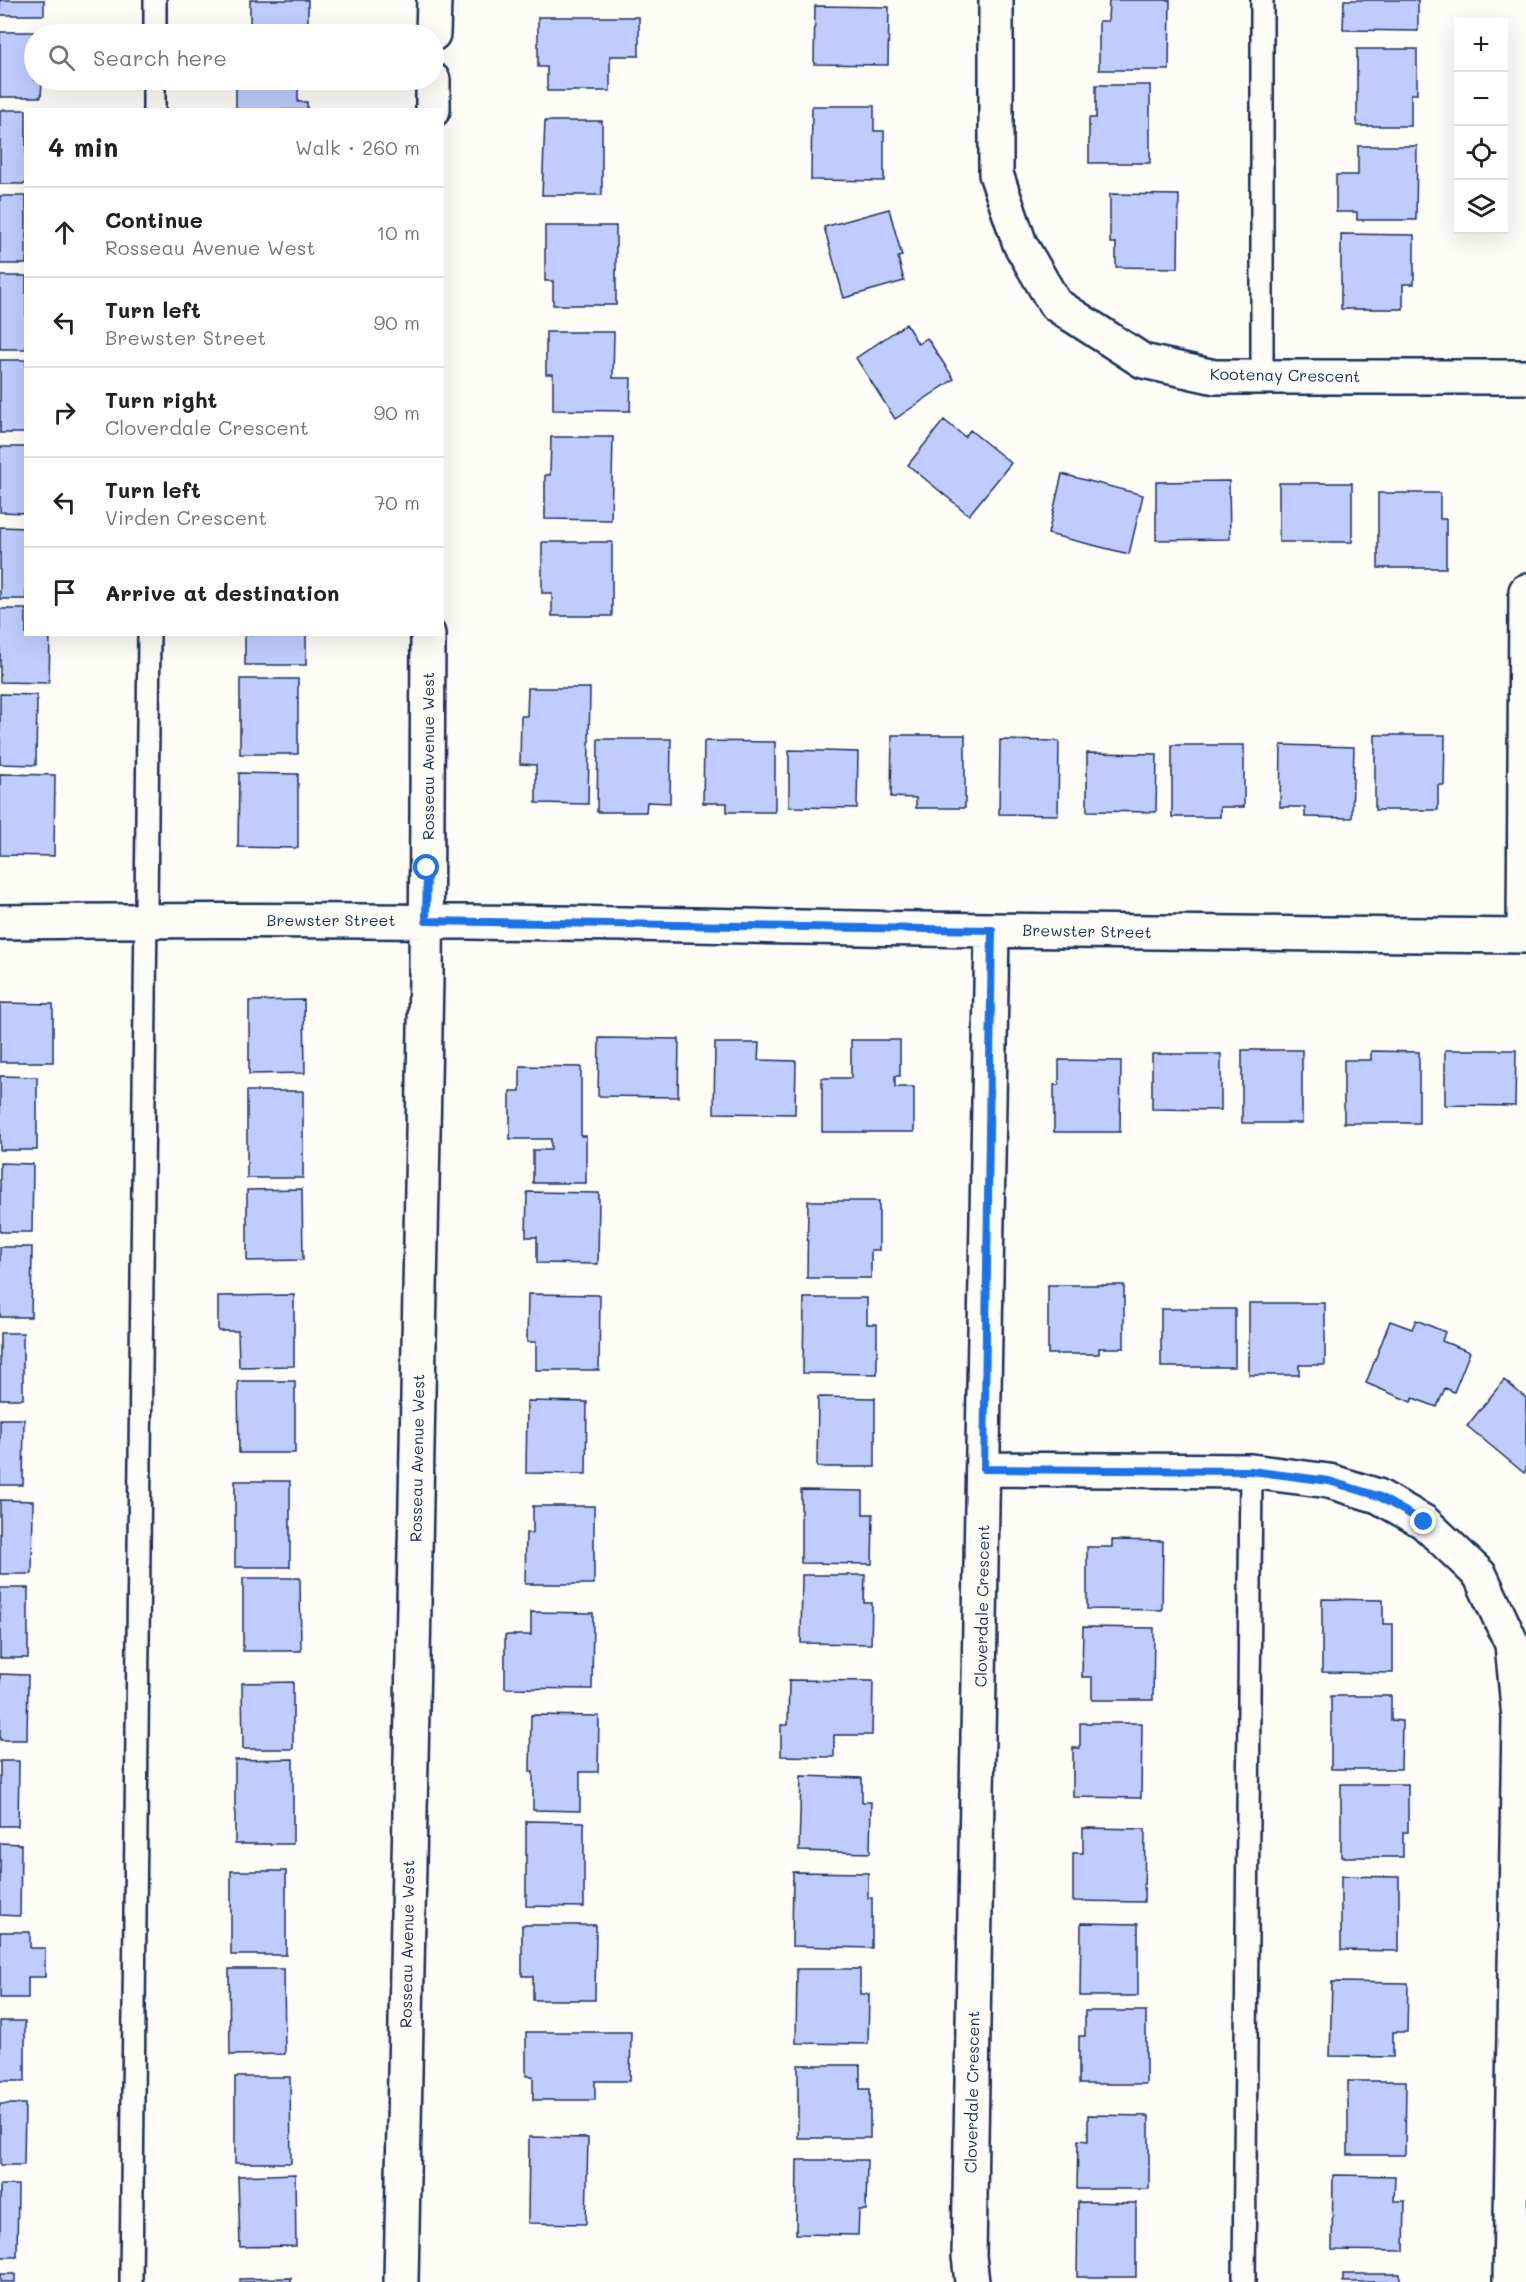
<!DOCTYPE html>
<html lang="en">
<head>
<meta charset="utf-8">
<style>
  body { margin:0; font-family:Mali,sans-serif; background:#f2f2f2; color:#222 }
  .controls { position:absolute; right:18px; top:18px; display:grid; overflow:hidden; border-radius:0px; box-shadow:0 6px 24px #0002 }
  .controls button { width:54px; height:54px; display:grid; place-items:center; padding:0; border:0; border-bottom:2px solid #e0e0e0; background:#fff; color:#222; font:30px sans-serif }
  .stop { position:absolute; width:18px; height:18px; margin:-14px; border:4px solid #1a73e8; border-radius:50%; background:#fff }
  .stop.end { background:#1a73e8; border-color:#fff; box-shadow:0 2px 6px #0008 }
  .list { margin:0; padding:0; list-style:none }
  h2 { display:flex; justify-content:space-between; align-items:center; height:78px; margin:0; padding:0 24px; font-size:26px }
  h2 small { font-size:20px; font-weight:400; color:#767676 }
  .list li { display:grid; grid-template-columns:39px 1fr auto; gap:18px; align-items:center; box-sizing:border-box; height:90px; padding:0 24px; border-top:2px solid #e0e0e0 }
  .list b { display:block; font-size:22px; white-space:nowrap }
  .list p { margin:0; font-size:20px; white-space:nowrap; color:#767676 }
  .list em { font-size:20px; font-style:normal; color:#767676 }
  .icon { flex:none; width:33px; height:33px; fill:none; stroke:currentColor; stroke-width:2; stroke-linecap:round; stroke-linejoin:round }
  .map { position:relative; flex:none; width:1526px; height:2282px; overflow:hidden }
  .search { position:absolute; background:#fff; box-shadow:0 6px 24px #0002; left:24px; top:24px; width:420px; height:66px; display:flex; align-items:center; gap:15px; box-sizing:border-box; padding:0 21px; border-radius:33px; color:#767676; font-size:22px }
  .panel { position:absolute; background:#fff; box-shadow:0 6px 24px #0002; left:24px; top:108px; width:420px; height:528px; border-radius:0px }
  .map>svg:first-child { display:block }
</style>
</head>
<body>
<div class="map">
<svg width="1526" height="2282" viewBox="0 0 1526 2282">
  <rect width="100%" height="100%" fill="#fdfcf7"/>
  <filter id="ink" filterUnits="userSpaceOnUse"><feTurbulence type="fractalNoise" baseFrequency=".0167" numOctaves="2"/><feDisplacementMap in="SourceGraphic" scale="12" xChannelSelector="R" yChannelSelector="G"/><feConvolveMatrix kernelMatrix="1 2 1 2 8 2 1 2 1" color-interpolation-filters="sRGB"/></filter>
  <g filter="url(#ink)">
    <path fill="#bfccfd" stroke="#1b2f5e" stroke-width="1.5" d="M0,0h44v15h-44z
      M250,0h58v34h-58z
      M1109,0h61l-1,70h-70v-49h9z
      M1344,0h74v31l-75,-1z
      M815,6l74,1 -1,58 -74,-1z
      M538,17h101v39h-29v35h-63v-24h-9z
      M0,32h42v2h-8v46h8l-1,17h-41z
      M1357,49h60v45h-6v32h-54z
      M236,80h62v22h9v8h-71z
      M1096,85h54v78h-61v-45h7z
      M812,106h62v25h10v50l-73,-1z
      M0,110h26v74h-26z
      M545,121h57v74h-60z
      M1358,146h59l-1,74h-59v-8h-21v-37h22z
      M1110,194l69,1 -1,73 -62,-1v-24h-6z
      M0,196h26v68h-26z
      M889,209l13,47 -4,1 6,24 -60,17 -20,-71z
      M545,226h71v79h-63v-24h-8z
      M1341,234l73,1v49h-11v25h-62z
      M0,276h26v73h-26z
      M906,324l12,20 9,-6 27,41 -59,40 -39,-61z
      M546,332h68l-1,46h18l-1,33 -77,-1v-36h-7z
      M0,360h26v73h-26z
      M944,420l21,17 5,-7 41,33 -42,52 -61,-50z
      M551,437h62l-2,83 -66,-1v-44h5z
      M0,447h26v66l-26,-1z
      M1062,474l81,21 -14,59 -81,-20z
      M1229,481l1,58 -74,1v-58z
      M1279,483h73v59h-73z
      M1378,493h62v26h6v49h-68z
      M0,527l26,1v71h-26z
      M542,542h70v74h-60v-23h-10z
      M0,609h26v25h24l-1,49 -49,-1z
      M245,634h61v31h-61z
      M240,679h58v75h-58z
      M528,688h62l-2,116 -52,-1v-38l-16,-1 1,-48h6z
      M0,694l37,1 -1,70 -36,-1z
      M892,735h73v73h-49v-10l-25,-1z
      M1375,735h70l-1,50h-6v25h-63z
      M598,739h73l-1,64 -23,-1 -1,10h-49z
      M1000,740l59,1 -1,74 -59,-1z
      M704,741l71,1v70h-48v-9h-24z
      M1172,745h72v62h-24v10h-48z
      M1281,745l73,2 -2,71 -47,-1v-10h-25z
      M789,750l69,2 -1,56 -68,-1z
      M1087,753l70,1 -1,58 -69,-1z
      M239,773l59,1v74l-60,-1z
      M0,774l55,1 -1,81 -54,-1z
      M304,1000l1,73 -56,1v-73z
      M0,1003l53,1v58h-53z
      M599,1038l80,1 -1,58 -80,-1z
      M851,1040h49v36h-5v11h19v45h-92v-54h29z
      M715,1043h44l-1,17 38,1 -1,53 -81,-1z
      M1242,1050h60v73h-60z
      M1445,1050h71l-1,56 -70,-1z
      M1371,1051l48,1v71h-75v-63h27z
      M1152,1054h69v56l-69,-1z
      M1059,1060l62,1 -1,71h-66v-47h5z
      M520,1066l61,1v69h5v47h-53v-33h18v-11h-41v-48h10z
      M0,1076l37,1v73h-37z
      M247,1091h56v87h-56z
      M0,1163l33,1 -1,68h-32z
      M302,1189l1,71 -56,1v-71z
      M527,1192l72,1 -1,71 -61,-1v-26h-11z
      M808,1201h71v49h-8v28h-64z
      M0,1247h32l-1,70h-31z
      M1048,1285h76v63h-25v6h-51z
      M528,1294l72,1 -1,75h-63v-28h-9z
      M294,1295v71l-55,1 -1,-36h-20v-35z
      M804,1298h63v26h10v50l-74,-1z
      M1249,1303h76v62h-26v10h-50z
      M1161,1309h74v58h-74z
      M1416,1320l29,12 -3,9 28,11 -16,40 -9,-4 -8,19 -24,-9 -2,4 -45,-19 24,-62 22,8z
      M0,1333h23v66h-23z
      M1504,1380l22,18v72l-2,3 -57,-47z
      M238,1381h57v72h-56z
      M818,1397l57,1v69h-58z
      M527,1401l60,1 -1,72 -60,-1z
      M0,1419h24l-1,66h-23z
      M235,1481h55v86h-55z
      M801,1490l62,1v23h10l-1,50 -71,-1z
      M0,1500l33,1 -1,73h-32z
      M533,1506h61v78h-69l1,-51h7z
      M1112,1540l51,1 -1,69 -75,-1v-62h25z
      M802,1575h63l-1,28h8l-1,41 -70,-1z
      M243,1578h57l1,73h-58z
      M0,1588h28v70h-28z
      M1322,1599l61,1v24h10v49l-71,-1z
      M531,1612l62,1 -1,76 -87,-1v-53h26z
      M1083,1627l71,1 -1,72h-61v-23h-10z
      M0,1674l28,1 -1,65h-27z
      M789,1680l84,1 -1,54h-38v22l-53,-1v-31h7z
      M293,1682v67h-50l-1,-66z
      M1331,1696h60v24l11,1 -1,48h-70z
      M531,1715l68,1 -1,56h-18v39l-47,-1v-38h-3z
      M1080,1723h62l-1,75 -68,-1v-49h7z
      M293,1759v85h-58v-84z
      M0,1761h19l-1,65h-18z
      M801,1776l61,2v24h9l-1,51 -71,-2z
      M1341,1784h67v48h-5v25h-62z
      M526,1821l58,1v85l-58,-1z
      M1083,1828l62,1 -1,73 -71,-1v-48h10z
      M0,1843l21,1 -1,72 -20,-1z
      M231,1871h55v84h-55z
      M793,1872l75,1v25h4v50l-80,-2z
      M1341,1876l58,1v74l-58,-1z
      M1081,1923l57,1v72h-58z
      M522,1925h74l-1,75h-62v-24h-11z
      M0,1932h30v16h15v29h-17v21h-28z
      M229,1969h55l1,85 -55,1z
      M797,1969h63v25h9l-1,50 -72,-1z
      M1332,1982l76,1 -1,49h-14v25l-63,-1z
      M1085,2011h61v73h-67v-48h6z
      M0,2021h25v60h-25z
      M526,2032h105l-1,49h-35v19h-62v-24h-7z
      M798,2065h62v24h10v49h-72z
      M235,2077h55l1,86h-56z
      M1348,2081h58l-1,74h-57z
      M0,2104h25l-1,61h-24z
      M1088,2115l61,1v73h-72l1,-49 10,1z
      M529,2137l59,1 -2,86 -58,-1z
      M797,2160h70l-1,50h-7l-1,25 -62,-1z
      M295,2174l1,72 -56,1 -2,-71z
      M1333,2175l62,1 -1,25h11l-1,50 -72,-1z
      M0,2185h18l-1,72h-17z
      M1078,2202l58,1v74h-59z
      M0,2274h15v8h-15z
      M1343,2274h57v8h-57z
      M291,2278v4h-51v-3z"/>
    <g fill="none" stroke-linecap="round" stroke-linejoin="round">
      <defs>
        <path id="lane" d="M155,34v-34
          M154,110v-30
          M1262,377v-377
          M131,2282l18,-1648
          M1244,2282l7,-811"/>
        <path id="street" d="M996,0v174l24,70 35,60 88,57 72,16h311
          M433,34l1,-34
          M433,110v-30
          M0,922c330,-5 659,3 989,8 179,3 358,4 537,6
          M1524,936l2,-345
          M984,1469l267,2 78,10 49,15 46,26 56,53 32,69 7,74 -9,564
          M401,2282l25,-1305 2,-343
          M972,2282l-3,-26 23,-1326"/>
      </defs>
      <use href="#lane" stroke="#1b2f5e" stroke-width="26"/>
      <use href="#street" stroke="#1b2f5e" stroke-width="38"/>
      <use href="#lane" stroke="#fdfcf7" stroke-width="21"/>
      <use href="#street" stroke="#fdfcf7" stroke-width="33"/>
    </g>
  </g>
  <g fill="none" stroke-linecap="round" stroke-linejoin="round" filter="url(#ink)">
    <path stroke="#1a73e8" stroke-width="8" d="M427,868l-1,53 566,9 -8,539 267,2 78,10 49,15 46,26"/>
  </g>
  <g text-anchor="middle" stroke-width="4.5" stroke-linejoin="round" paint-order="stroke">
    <g font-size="16" fill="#1b2f5e" stroke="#fdfcf7">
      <text transform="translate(1285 375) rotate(1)" y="6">Kootenay Crescent</text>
      <text transform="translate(428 756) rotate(-90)" y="6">Rosseau Avenue West</text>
      <text x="331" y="926">Brewster Street</text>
      <text transform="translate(1087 931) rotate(1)" y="6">Brewster Street</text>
      <text transform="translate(417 1458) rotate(-89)" y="6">Rosseau Avenue West</text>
      <text transform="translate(982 1606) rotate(-89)" y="6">Cloverdale Crescent</text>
      <text transform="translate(407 1944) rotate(-89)" y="6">Rosseau Avenue West</text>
      <text transform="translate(972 2092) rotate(-89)" y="6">Cloverdale Crescent</text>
    </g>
  </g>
</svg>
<div class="controls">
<button>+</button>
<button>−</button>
<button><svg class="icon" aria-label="locate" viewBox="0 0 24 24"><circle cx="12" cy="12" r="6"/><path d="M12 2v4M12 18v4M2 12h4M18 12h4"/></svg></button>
<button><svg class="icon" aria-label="layers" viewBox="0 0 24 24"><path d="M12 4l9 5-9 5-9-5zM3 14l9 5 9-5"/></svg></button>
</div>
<div class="stop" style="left:427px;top:868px"></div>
<div class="stop end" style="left:1424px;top:1522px"></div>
<div class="search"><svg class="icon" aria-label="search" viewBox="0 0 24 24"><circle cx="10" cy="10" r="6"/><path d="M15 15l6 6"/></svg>Search here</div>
<section class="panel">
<h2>4 min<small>Walk · 260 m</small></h2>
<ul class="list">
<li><svg class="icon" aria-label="ahead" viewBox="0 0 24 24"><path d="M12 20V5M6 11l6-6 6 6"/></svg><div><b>Continue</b><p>Rosseau Avenue West</p></div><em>10 m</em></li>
<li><svg class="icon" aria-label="left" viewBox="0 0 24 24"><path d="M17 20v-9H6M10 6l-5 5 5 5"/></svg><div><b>Turn left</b><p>Brewster Street</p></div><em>90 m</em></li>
<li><svg class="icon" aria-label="right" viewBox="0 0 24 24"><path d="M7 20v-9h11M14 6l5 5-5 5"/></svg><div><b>Turn right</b><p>Cloverdale Crescent</p></div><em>90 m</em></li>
<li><svg class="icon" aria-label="left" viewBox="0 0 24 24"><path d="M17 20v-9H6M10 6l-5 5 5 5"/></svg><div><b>Turn left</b><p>Virden Crescent</p></div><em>70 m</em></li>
<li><svg class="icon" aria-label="arrive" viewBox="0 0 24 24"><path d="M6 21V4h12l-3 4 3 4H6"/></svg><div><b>Arrive at destination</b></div></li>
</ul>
</section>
</div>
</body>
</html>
